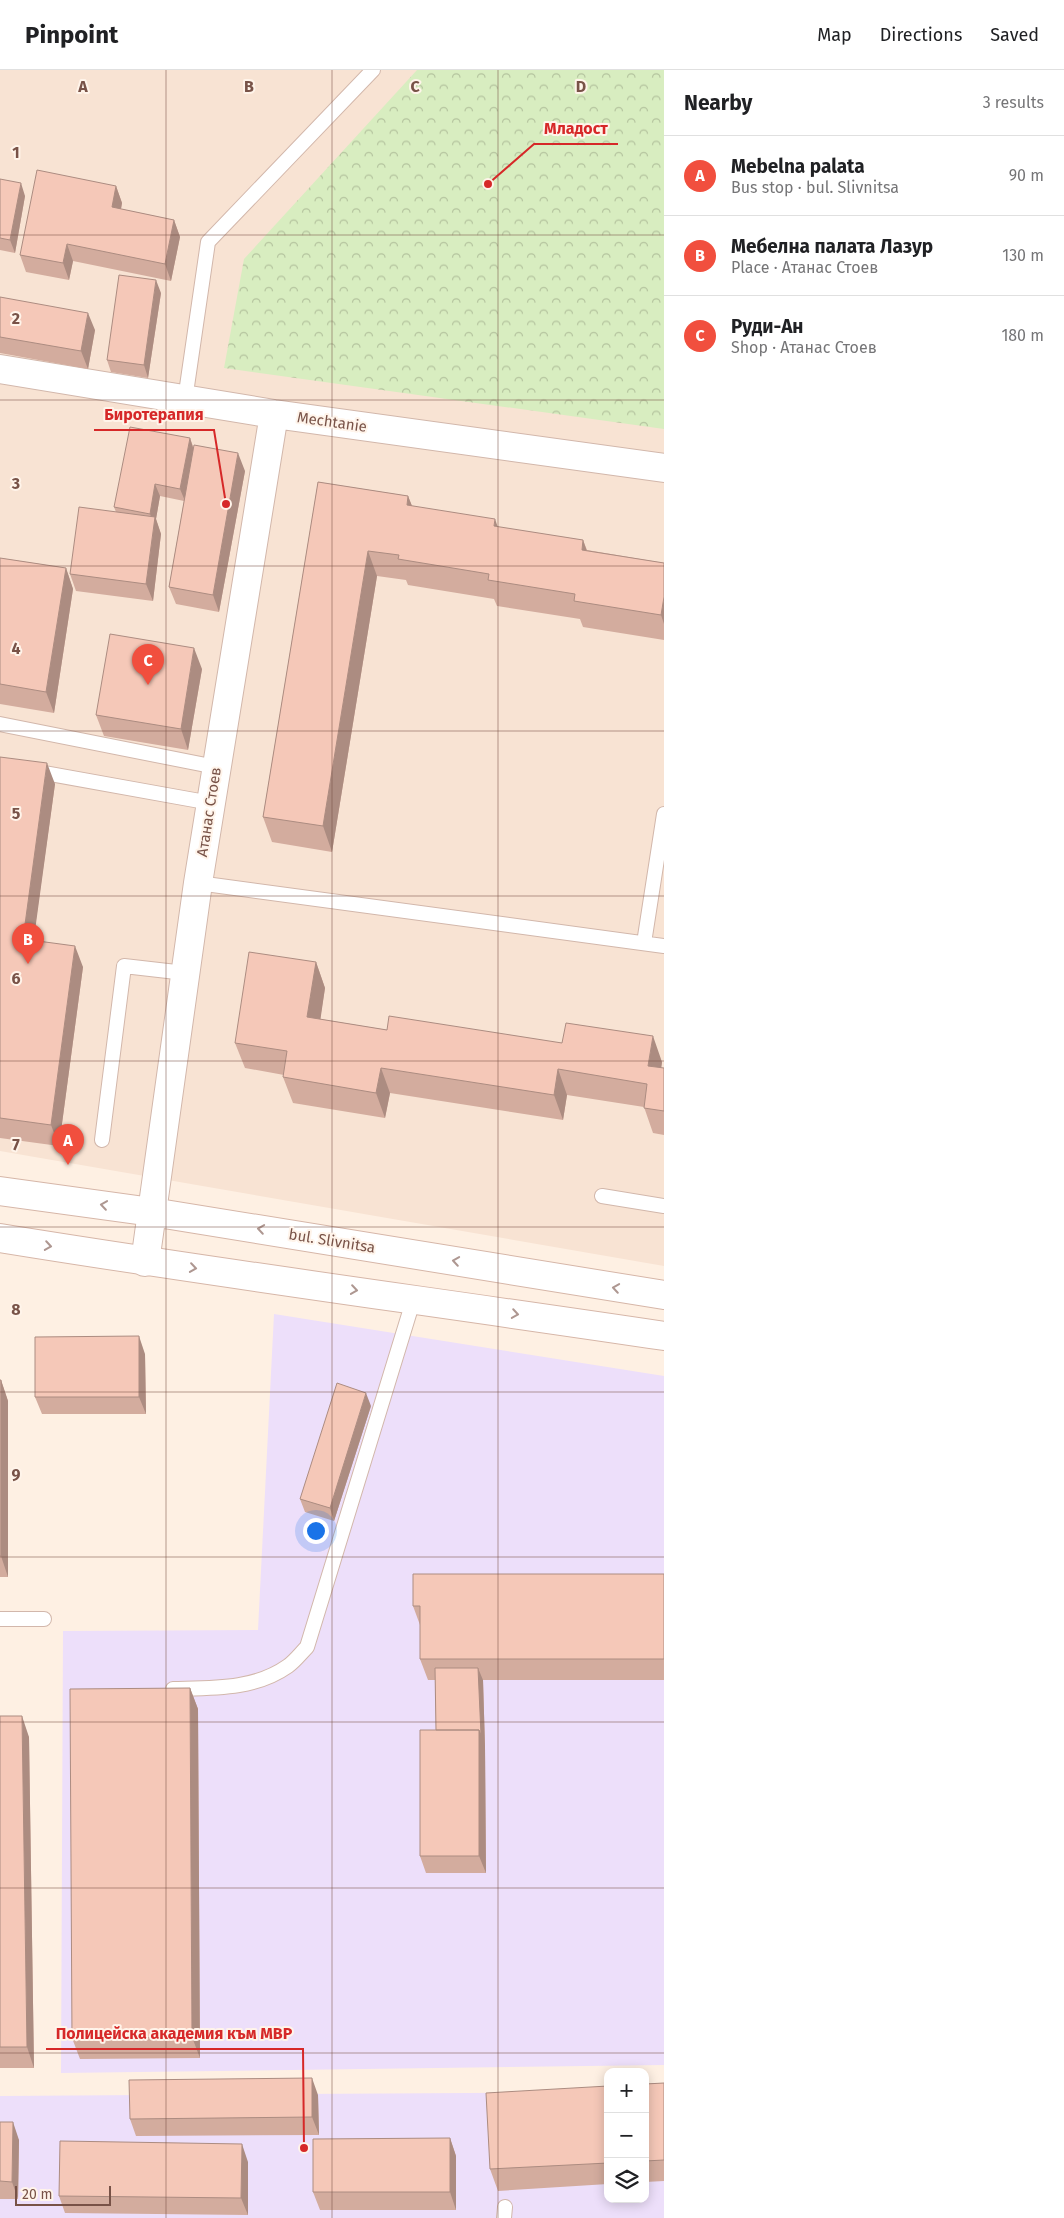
<!DOCTYPE html>
<html lang="en">
<head>
<meta charset="utf-8">
<style>
  body { margin:0; font-family:"Fira Sans",sans-serif; background:#f2f2f2; color:#202124 }
  .controls { position:absolute; right:15px; bottom:15px; display:grid; overflow:hidden; border-radius:10px; box-shadow:0 2px 12px #0003 }
  .controls button { width:45px; height:45px; display:grid; place-items:center; padding:0; border:0; border-bottom:1px solid #e0e0e0; background:#fff; color:#202124; font:25px sans-serif }
  .scale { position:absolute; left:15px; bottom:12px; width:96px; box-sizing:border-box; padding-left:5px; border:2px solid #785247; border-top:0; font-size:14px; line-height:18px; white-space:nowrap; color:#785247; -webkit-text-stroke:4px #fff4ea; paint-order:stroke }
  .you { position:absolute; left:315px; top:1460px; width:18px; height:18px; margin:-12px; border:4px solid #fff; border-radius:50%; background:#1a73e8; box-shadow:0 0 0 8px #1a73e833 }
  .badge { display:grid; place-items:center; width:32px; height:32px; border-radius:50%; background:#f14f3e; color:#fff; font-size:16px; font-weight:700 }
  .pin { position:absolute; translate:-50% -41px; filter:drop-shadow(0 1px 2px #0008) }
  .pin::after { content:''; position:absolute; top:26px; width:18px; height:15px; background:inherit; clip-path:polygon(0 0,100% 0,50% 100%) }
  .list { margin:0; padding:0; list-style:none }
  h2 { display:flex; justify-content:space-between; align-items:center; height:65px; margin:0; padding:0 20px; font-size:21px }
  h2 small { font-size:16px; font-weight:400; color:#757577 }
  .list li { display:grid; grid-template-columns:32px 1fr auto; gap:15px; align-items:center; box-sizing:border-box; height:80px; padding:0 20px; border-top:1px solid #e0e0e0 }
  .list b { display:block; font-size:19px; white-space:nowrap }
  .list p { margin:0; font-size:16px; white-space:nowrap; color:#757577 }
  .list em { font-size:16px; font-style:normal; color:#757577 }
  .icon { flex:none; width:28px; height:28px; fill:none; stroke:currentColor; stroke-width:2; stroke-linecap:round; stroke-linejoin:round }
  .map { position:relative; flex:none; width:664px; height:2148px; overflow:hidden }
  header { display:flex; align-items:center; gap:30px; box-sizing:border-box; height:70px; padding:0 25px; background:#fff; border-bottom:1px solid #e0e0e0 }
  header strong { font-size:24px }
  nav { display:flex; gap:28px; margin-inline-start:auto; font-size:18px }
  main { display:flex }
  aside { flex:1; background:#fff }
  .map>svg:first-child { display:block }
</style>
</head>
<body>
<header>
<strong>Pinpoint</strong>
<nav><a>Map</a><a>Directions</a><a>Saved</a></nav>
</header>
<main>
<div class="map">
<svg width="664" height="2148" viewBox="0 0 664 2148">
  <defs>
    <pattern id="park-crowns" width="20" height="18" patternUnits="userSpaceOnUse" patternTransform="scale(1.25)"><rect width="20" height="18" fill="#d8edc0"/><path d="M2 6a3 3 0 1 1 6 0M12 15a3 3 0 1 1 6 0" fill="none" stroke="#b4c39e"/></pattern>
  </defs>
  <rect width="100%" height="100%" fill="#fef0e3"/>
  <path fill="#f8e3d3" d="M0,0h664v1196l-664,-115z"/>
  <path fill="#eddffa" d="M274,1244l390,62v689l-603,8 2,-442 195,-1z
    M664,2021v127h-664v-122l608,-4v107h37v-107z"/>
  <path fill="url(#park-crowns)" d="M417,0h247v359l-440,-61 20,-109z"/>
  <g fill="none" stroke-linecap="round" stroke-linejoin="round">
    <defs>
      <path id="lane" d="M185,330l23,-158 165,-172
        M0,654l216,43
        M0,695l211,38
        M198,813l466,63
        M644,873l20,-129
        M102,1070l22,-174 61,7
        M602,1126l62,10
        M0,1549h44
        M173,1619c40,-1 81,1 115,-23 7,-5 13,-13 19,-19l107,-349
        M504,2148l1,-11"/>
      <path id="street" d="M0,299l274,45 390,54
        M145,1192l53,-379 76,-469"/>
      <path id="secondary" d="M0,1121l152,21 512,83
        M0,1168c221,36 443,65 664,98"/>
    </defs>
    <use href="#lane" stroke="#d2b7ab" stroke-width="16"/>
    <use href="#street" stroke="#d2b7ab" stroke-width="30"/>
    <use href="#secondary" stroke="#d6b6a8" stroke-width="30"/>
    <use href="#lane" stroke="#fff" stroke-width="14"/>
    <use href="#street" stroke="#fff" stroke-width="28"/>
    <use href="#secondary" stroke="#fff" stroke-width="28"/>
  </g>
  <path fill="#d3ac9e" d="M0,109l25,17 -10,57 -15,-3z
    M116,116l6,17 -1,6 53,11 6,17 -9,44 -98,-20 -4,19 -43,-8 -6,-17z
    M161,223l-13,85 -37,-6 -4,-12z
    M0,227l95,33 -7,39 -88,-16z
    M190,368l4,11 51,22 -26,141 -43,-8 -7,-17 15,-86 -24,-5 -4,23 5,15 -8,67 -77,-10 -6,-17 46,-62 -2,-5z
    M318,412l90,14 4,10 85,21 86,13 4,10 77,13v77l-81,-13 -3,-8 -83,-13 -3,-7 -86,-14 -2,-5 -29,-4 -45,276 -60,-10 -9,-25z
    M0,488l66,10 7,21 -19,124 -54,-9z
    M202,599l-14,81 -84,-14 -8,-21z
    M0,687l55,27 -22,157 50,26 -24,179 -59,-8z
    M316,892l9,26 -5,31 67,11 275,32 -1,6h3v67l-11,-2 -9,-26 -77,-12 -4,25 -173,-27 -5,25 -92,-15 -10,-26 1,-2 -39,-7 -10,-25z
    M145,1284l1,60h-104l-7,-17z
    M0,1310h1l7,21v176h-8z
    M371,1336l-37,115 -29,-9 -5,-13z
    M664,1504v106h-181l2,67 1,126h-60l-6,-17 16,-126 -1,-50h-7l-8,-21v-34l-7,-19z
    M190,1618l8,21 2,349 -120,1 -8,-21z
    M0,1646l29,21 5,331h-34z
    M664,2013v98l-19,1v-98z
    M608,2016v98l-110,7 -8,-22z
    M318,2025l1,40 -183,1 -6,-17z
    M0,2052l19,18 -1,59h-18z
    M450,2068l6,18v54h-136l-7,-18z
    M248,2092v53l-183,-2 -6,-17z"/>
  <path fill="#ac8c81" d="M21,113l4,13 -10,57 -5,-13z
    M116,116l6,17 -4,22 -6,-18z
    M174,150l6,17 -9,44 -6,-17z
    M67,174l6,17 -4,19 -6,-17z
    M156,210l5,13 -13,85 -4,-13z
    M88,243l7,17 -7,39 -7,-18z
    M190,368l4,13 -9,50 -5,-12z
    M238,383l7,18 -26,141 -6,-17z
    M155,414l5,12 -4,23 5,15 -8,67 -7,-17 8,-58 -4,-12z
    M408,426l10,25 -11,-16z
    M495,449l9,26 -10,-19z
    M583,470l9,26 -10,-16z
    M368,481l9,25 -45,276 -9,-26z
    M66,498l7,21 -19,124 -8,-21z
    M664,527v27l-3,-9z
    M194,578l8,21 -14,81 -7,-21z
    M47,693l8,21 -24,176 -8,-21z
    M75,876l8,21 -24,179 -8,-21z
    M316,892l9,26 -8,55 -10,-26z
    M653,966l9,26 -4,29 -10,-25z
    M381,998l9,25 -5,25 -9,-25z
    M558,999l9,26 -4,25 -9,-25z
    M139,1266l6,18 1,60 -7,-17z
    M1,1310l7,21v176l-7,-21z
    M366,1323l5,13 -37,115 -4,-13z
    M478,1598l5,12 2,67 1,126 -7,-17z
    M190,1618l8,21 2,349 -8,-21z
    M22,1646l7,21 5,331 -7,-21z
    M312,2008l6,17 1,40 -7,-18z
    M13,2052l6,18 -1,59 -6,-17z
    M450,2068l6,18v54l-6,-18z
    M242,2074l6,18v53l-7,-17z"/>
  <path fill="#f5c8b8" stroke="#ac8c81" d="M37,100l79,16 -4,21 62,13 -9,44 -98,-20 -4,19 -43,-8z
    M0,109l21,4 -11,57 -10,-2z
    M119,205l37,5 -12,85 -37,-5z
    M0,227l88,16 -7,38 -81,-14z
    M130,357l60,11 -10,51 -25,-5 -5,30 -36,-7z
    M194,375l44,8 -25,142 -44,-8z
    M318,412l90,14 -1,9 88,14 -1,7 89,14 -1,10 82,13v34l-3,18 -87,-14 1,-7 -87,-14 1,-6 -91,-15 1,-4 -31,-4 -45,275 -60,-9z
    M79,437l76,10 -9,67 -76,-10z
    M0,488l66,10 -20,124 -46,-8z
    M110,564l84,14 -13,81 -85,-14z
    M0,687l47,6 -24,176 52,7 -24,179 -51,-7z
    M249,882l67,10 -9,55 80,13 2,-14 173,27 4,-20 87,13 -5,30 16,2v43l-20,-3 3,-24 -89,-15 -4,26 -173,-27 -5,25 -93,-16 4,-26 -52,-8z
    M139,1266v61h-104v-60z
    M0,1310h1v176h-1z
    M337,1313l29,10 -36,115 -30,-9z
    M413,1504h251v85h-244v-53h-7z
    M435,1598h43l3,67 -2,-5h-43z
    M190,1618l2,349 -120,1 -2,-349z
    M0,1646h22l5,331h-27z
    M420,1660h59v126h-59z
    M312,2008v39l-182,2 -1,-39z
    M664,2013v77l-19,1v-77z
    M608,2016v77l-118,6 -4,-76z
    M0,2052h13l-1,60 -12,-1z
    M450,2068v54h-137v-53z
    M60,2071l182,3 -1,54 -182,-2z"/>
  <defs><path id="oneway-chevron" d="M-2-3.5L2.5 0L-2 3.5" fill="none" stroke-width="1.6" stroke-linecap="round" stroke-linejoin="round" transform="scale(1.25)"/></defs>
  <g stroke="#ae9791">
    <use href="#oneway-chevron" transform="translate(104 1135) rotate(-172)"/>
    <use href="#oneway-chevron" transform="translate(261 1159) rotate(-171)"/>
    <use href="#oneway-chevron" transform="translate(48 1176) rotate(9)"/>
    <use href="#oneway-chevron" transform="translate(456 1191) rotate(-171)"/>
    <use href="#oneway-chevron" transform="translate(193 1198) rotate(8)"/>
    <use href="#oneway-chevron" transform="translate(616 1218) rotate(-171)"/>
    <use href="#oneway-chevron" transform="translate(354 1220) rotate(8)"/>
    <use href="#oneway-chevron" transform="translate(515 1244) rotate(9)"/>
  </g>
  <path fill="none" stroke="#785247" stroke-width="1" stroke-opacity="0.55" d="M166,0v2148M332,0v2148M498,0v2148M0,165h664M0,330h664M0,496h664M0,661h664M0,826h664M0,991h664M0,1157h664M0,1322h664M0,1487h664M0,1652h664M0,1818h664M0,1983h664"/>
  <g text-anchor="middle" stroke-width="4" stroke-linejoin="round" paint-order="stroke">
    <g font-size="15" fill="#785247" stroke="#fff4ea">
      <text transform="translate(332 352) rotate(8)" y="5">Mechtanie</text>
      <text transform="translate(209 742) rotate(-81)" y="5">Атанас Стоев</text>
      <text transform="translate(332 1171) rotate(9)" y="5">bul. Slivnitsa</text>
    </g>
  </g>
  <g font-size="16" text-anchor="middle" font-weight="bold" fill="#785247" stroke="#fff4ea" stroke-width="4" stroke-linejoin="round" paint-order="stroke">
    <text x="83" y="22">A</text>
    <text x="249" y="22">B</text>
    <text x="415" y="22">C</text>
    <text x="581" y="22">D</text>
    <text x="16" y="88">1</text>
    <text x="16" y="254">2</text>
    <text x="16" y="419">3</text>
    <text x="16" y="584">4</text>
    <text x="16" y="749">5</text>
    <text x="16" y="914">6</text>
    <text x="16" y="1080">7</text>
    <text x="16" y="1245">8</text>
    <text x="16" y="1410">9</text>
  </g>
  <path fill="none" stroke="#d62828" stroke-width="2" d="M488 114L534 74H618M226 434L214 360H94M304 2078L303 1979H46"/>
  <g fill="#d62828" stroke="#fff4ea" stroke-width="2">
    <circle cx="488" cy="114" r="5"/>
    <circle cx="226" cy="434" r="5"/>
    <circle cx="304" cy="2078" r="5"/>
  </g>
  <g font-size="16" text-anchor="middle" font-weight="bold" fill="#d62828" stroke="#fff4ea" stroke-width="4" stroke-linejoin="round" paint-order="stroke">
    <text x="576" y="64">Младост</text>
    <text x="154" y="350">Биротерапия</text>
    <text x="174" y="1969">Полицейска академия към МВР</text>
  </g>
</svg>
<div class="controls">
<button>+</button>
<button>−</button>
<button><svg class="icon" aria-label="layers" viewBox="0 0 24 24"><path d="M12 4l9 5-9 5-9-5zM3 14l9 5 9-5"/></svg></button>
</div>
<div class="scale">20 m</div>
<div class="you"></div>
<div class="pin badge" style="left:68px;top:1095px">A</div>
<div class="pin badge" style="left:28px;top:894px">B</div>
<div class="pin badge" style="left:148px;top:615px">C</div>
</div>
<aside>
<h2>Nearby<small>3 results</small></h2>
<ul class="list">
<li><span class="badge">A</span><div><b>Mebelna palata</b><p>Bus stop · bul. Slivnitsa</p></div><em>90 m</em></li>
<li><span class="badge">B</span><div><b>Мебелна палата Лазур</b><p>Place · Атанас Стоев</p></div><em>130 m</em></li>
<li><span class="badge">C</span><div><b>Руди-Ан</b><p>Shop · Атанас Стоев</p></div><em>180 m</em></li>
</ul>
</aside>
</main>
</body>
</html>
